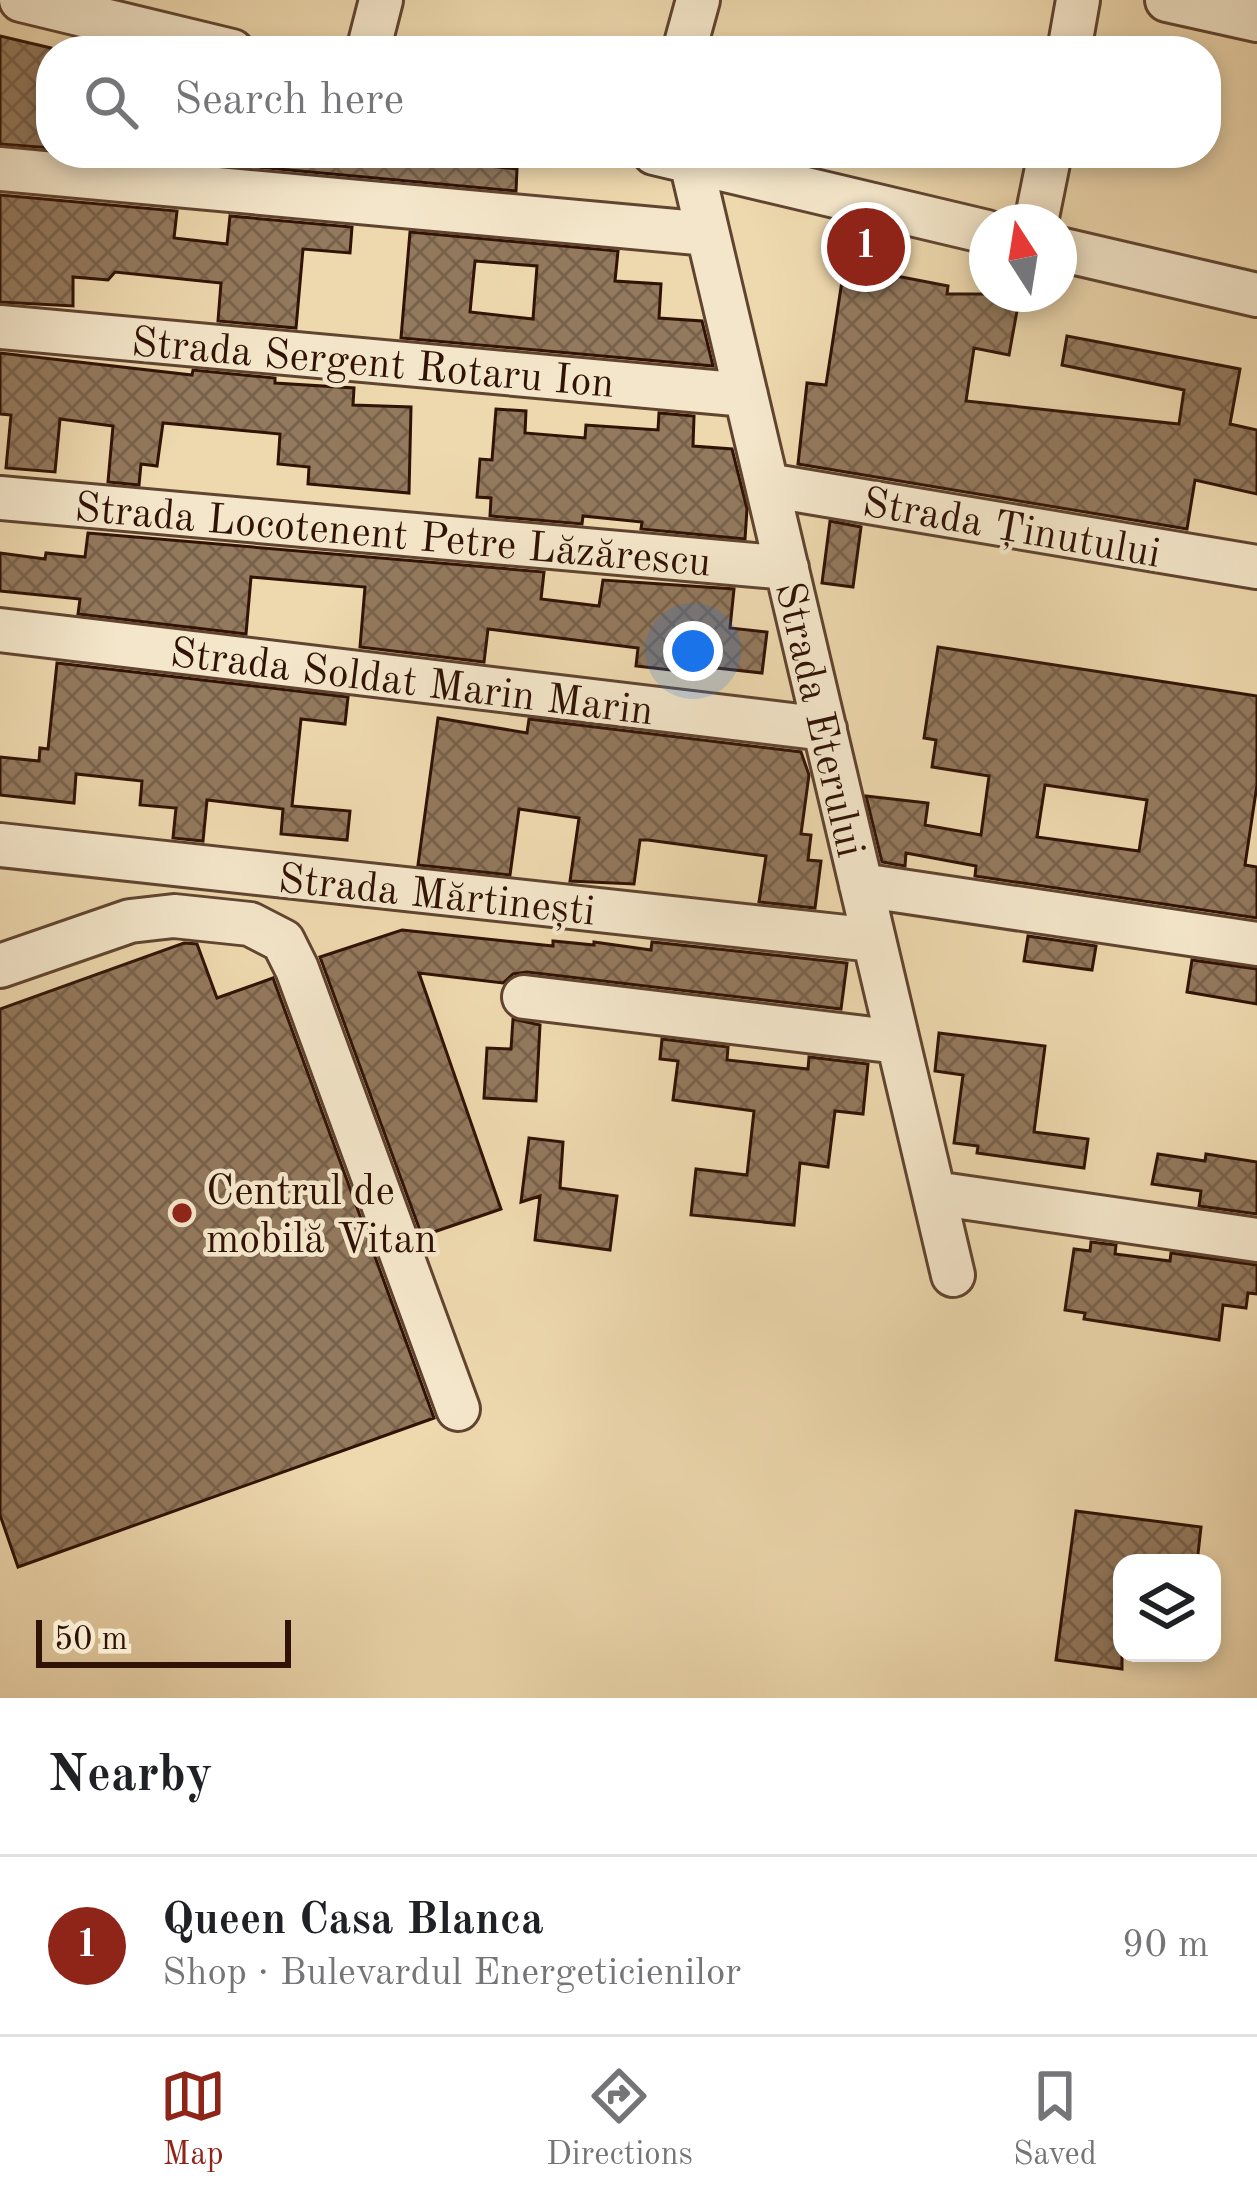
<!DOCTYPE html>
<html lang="en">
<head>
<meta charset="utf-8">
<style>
  body { margin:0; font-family:"Old Standard TT",serif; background:#f6f6f6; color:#202124 }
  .controls { position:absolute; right:36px; bottom:36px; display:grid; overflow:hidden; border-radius:24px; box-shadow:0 6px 18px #0003 }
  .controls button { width:108px; height:108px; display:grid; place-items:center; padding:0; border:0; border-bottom:3px solid #e0e0e0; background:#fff; color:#202124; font:60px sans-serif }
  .compass { position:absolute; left:969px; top:204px; width:108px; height:108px; border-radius:50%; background:#fff; box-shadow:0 6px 18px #0003; rotate:348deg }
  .scale { position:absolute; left:36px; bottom:30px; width:255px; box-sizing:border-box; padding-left:12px; border:6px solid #311306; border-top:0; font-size:33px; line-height:42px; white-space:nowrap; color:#311306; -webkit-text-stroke:9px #f4e6ca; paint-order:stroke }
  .you { position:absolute; left:693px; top:651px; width:42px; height:42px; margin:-30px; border:9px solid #fff; border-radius:50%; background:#1a73e8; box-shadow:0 0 0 18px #1a73e833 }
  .badge { display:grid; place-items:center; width:78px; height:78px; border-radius:50%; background:#8f2418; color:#fff; font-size:39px; font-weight:700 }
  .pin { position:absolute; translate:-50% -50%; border:6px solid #fff; box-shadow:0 3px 12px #0006 }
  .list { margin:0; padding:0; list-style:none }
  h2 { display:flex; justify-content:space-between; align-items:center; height:156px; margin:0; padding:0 48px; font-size:51px }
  h2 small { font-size:39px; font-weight:400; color:#757577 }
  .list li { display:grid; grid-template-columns:78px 1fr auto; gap:36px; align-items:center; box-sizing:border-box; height:180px; padding:0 48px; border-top:3px solid #e0e0e0 }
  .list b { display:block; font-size:45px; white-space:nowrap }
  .list p { margin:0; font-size:39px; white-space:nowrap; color:#757577 }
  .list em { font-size:39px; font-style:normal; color:#757577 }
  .icon { flex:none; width:66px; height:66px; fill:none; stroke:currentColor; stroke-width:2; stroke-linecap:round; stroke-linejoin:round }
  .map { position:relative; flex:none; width:1257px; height:1698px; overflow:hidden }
  .search { position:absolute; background:#fff; box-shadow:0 6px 18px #0003; left:36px; right:36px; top:36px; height:132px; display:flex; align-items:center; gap:30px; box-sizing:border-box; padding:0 42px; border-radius:48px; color:#757577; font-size:45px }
  .sheet { height:336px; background:#fff }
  nav { display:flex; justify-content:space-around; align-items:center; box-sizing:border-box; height:168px; border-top:3px solid #e0e0e0; background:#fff; font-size:33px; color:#757577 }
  nav a { display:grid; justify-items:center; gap:6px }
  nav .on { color:#8f2418 }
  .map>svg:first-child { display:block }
</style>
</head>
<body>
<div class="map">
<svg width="1257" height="1698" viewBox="0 0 1257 1698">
  <defs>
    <pattern id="building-cross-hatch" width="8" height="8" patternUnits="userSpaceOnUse" patternTransform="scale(3)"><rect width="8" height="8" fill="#93795d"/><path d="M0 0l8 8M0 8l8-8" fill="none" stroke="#79624b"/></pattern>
  </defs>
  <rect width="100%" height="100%" fill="#eed8ae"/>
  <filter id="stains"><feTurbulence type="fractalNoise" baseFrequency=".00167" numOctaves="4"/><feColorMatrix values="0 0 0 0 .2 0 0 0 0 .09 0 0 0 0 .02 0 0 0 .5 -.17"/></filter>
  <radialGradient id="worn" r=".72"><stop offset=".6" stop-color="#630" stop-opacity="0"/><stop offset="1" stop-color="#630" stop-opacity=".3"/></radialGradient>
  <path fill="url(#building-cross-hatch)" stroke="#311306" stroke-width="3" fill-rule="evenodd" d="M0,36l51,12v100l-51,-4z
    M236,153h130l151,16 -1,22 -281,-26z
    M0,195l177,16 -3,27 53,6 3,-28 122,11 -2,26 -47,-4 -7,79 -78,-7 3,-38 -106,-11 -7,8 -35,-3v29l-73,-4z
    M410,232l208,19 -3,30 46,3 -2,34 43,3 11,45 -312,-28zM475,261l62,5 -4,53 -63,-7z
    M860,269l88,17 -1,8h73l-11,61 -35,-7 -8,53 213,23 5,-34 -122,-25 5,-29 173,33 -10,55 27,6v64l-62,-14 -8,49 -389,-65 9,-81 19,2 16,-104 16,2z
    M0,353l192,22 1,-5 82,8v5l79,5 -1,17 58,2 -2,86 -101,-9 1,-17 -31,-3 2,-30 -117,-11 -6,43 -16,-2 -2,21 -31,-3 5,-56 -53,-7 -5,53 -49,-4 5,-53 -11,-1z
    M496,409l30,2 -1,22 60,5 1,-13 72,5 1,-17 35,3 -1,30 39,3 15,60 -2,30 -104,-10 1,-7 -59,-6 -1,8 -92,-8 1,-18 -14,-1 3,-38 12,1z
    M830,521l31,6 -8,60 -31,-4z
    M88,533l456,39 -3,27 58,7 4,-26 131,9 -4,39 37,4 -5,41 -55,-6 -1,7 -70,-8 2,-18 -150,-19 -4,33 -124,-15 5,-60 -114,-10 -5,57 -168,-20 2,-15 -80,-8v-38l45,6 1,-6 39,4z
    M938,647l319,49v89l-12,80 12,2v51l-282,-42 1,-10 -70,-13 -1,13 -23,-4 -16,-66 62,7 -3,22 56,10 8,-59 -57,-9 4,-27 -12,-2zM1045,785l102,15 -8,51 -102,-14z
    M57,663l291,34 -3,27 -44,-5 -9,87 58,5 -3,29 -66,-6 2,-25 -76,-9 -4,41 -30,-3 3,-30 -36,-3 2,-24 -66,-7 -2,29 -74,-8v-38l39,4 1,-13 8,1z
    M438,718l89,15 2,-14 272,33 8,23 -8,59 10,1 -3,25 13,1 -6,47 -56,-6 7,-46 -118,-16h-8l-6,44 -64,-3 9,-63 -60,-9 -9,66 -92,-10z
    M402,930l151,16v-5l41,4v-3l57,8 1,-8 195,21 -6,46 -314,-37 -14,2 -10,9 -84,-10 82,236 -79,27 -102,-279z
    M1028,936l68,10 -4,24 -68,-9z
    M184,943l13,1 20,54 56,-20 161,440 -416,149 -18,-52v-506z
    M1192,960l65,9v35l-70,-12z
    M513,1019l27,6 -4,76 -52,-3 3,-50 24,1z
    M939,1033l106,13 -11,86 54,7 -4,29 -107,-15 1,-7 -24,-3 9,-68 -28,-4z
    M662,1039l66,8 -1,13 81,9 1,-12 59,7 -5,50 -28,-3 -7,56 -28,-4 -6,62 -103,-10 5,-46 51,6 7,-64 -81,-11 5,-39 -18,-2z
    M529,1138l34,4 -3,46 57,8 -7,54 -75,-10 5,-44 -19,6z
    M1158,1154l47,7 1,-7 51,8v52l-58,-8 2,-15 -49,-7z
    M1091,1242l25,3 -1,9 55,7 1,-8 86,12v29l-9,-1 -2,15 -23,-3 -4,35 -135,-21 1,-6 -20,-3 9,-61 16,2z
    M1076,1511l125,16 -4,36h-75v106l-66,-9z"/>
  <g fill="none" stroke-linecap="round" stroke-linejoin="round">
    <defs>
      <path id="minor" d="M21,0l211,51
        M1167,0l90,20
        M368,51l13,-51
        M684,51l14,-51
        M1069,51l9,-51
        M654,153l333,79
        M691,162l262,1113
        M0,169l708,65
        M1036,222l14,-69
        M1059,249l198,46
        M0,327l746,68
        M767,485l490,82
        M0,498l787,70
        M0,630l825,99
        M0,845l874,95
        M861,885l396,59
        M0,966l130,-45 44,-5 76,8 33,17 14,28 161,440
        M524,997l374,45
        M934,1193l323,47"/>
    </defs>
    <use href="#minor" stroke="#604430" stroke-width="48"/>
    <use href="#minor" stroke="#f4e6ca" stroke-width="42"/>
  </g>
  <circle fill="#8f2418" stroke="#f4e6ca" stroke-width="4.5" cx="182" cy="1213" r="12"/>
  <g text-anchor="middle" stroke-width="9" stroke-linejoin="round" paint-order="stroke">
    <g font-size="42" fill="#311306" stroke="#f4e6ca">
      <text transform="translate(373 361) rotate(5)" y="15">Strada Sergent Rotaru Ion</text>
      <text transform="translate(1012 526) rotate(10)" y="15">Strada Ținutului</text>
      <text transform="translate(393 533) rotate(5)" y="15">Strada Locotenent Petre Lăzărescu</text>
      <text transform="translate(412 680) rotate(7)" y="15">Strada Soldat Marin Marin</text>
      <text transform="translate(822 719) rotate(77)" y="15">Strada Eterului</text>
      <text transform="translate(437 893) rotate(6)" y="15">Strada Mărtinești</text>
    </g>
    <g font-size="42" fill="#311306" stroke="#f4e6ca" text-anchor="start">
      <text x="206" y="1204">Centrul de<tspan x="206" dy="48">mobilă Vitan</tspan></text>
    </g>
  </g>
  <rect width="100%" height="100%" filter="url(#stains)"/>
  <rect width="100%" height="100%" fill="url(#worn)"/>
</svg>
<div class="controls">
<button><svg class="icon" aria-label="layers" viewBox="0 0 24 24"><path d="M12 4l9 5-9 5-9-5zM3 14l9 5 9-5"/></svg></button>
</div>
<svg class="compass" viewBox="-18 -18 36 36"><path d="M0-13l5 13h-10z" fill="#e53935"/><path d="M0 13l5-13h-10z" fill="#757577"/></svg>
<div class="scale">50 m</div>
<div class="you"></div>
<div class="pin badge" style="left:866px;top:247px">1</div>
<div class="search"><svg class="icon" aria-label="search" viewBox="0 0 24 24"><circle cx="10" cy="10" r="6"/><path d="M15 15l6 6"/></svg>Search here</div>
</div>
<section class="sheet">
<h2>Nearby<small></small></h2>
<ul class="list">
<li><span class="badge">1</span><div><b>Queen Casa Blanca</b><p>Shop · Bulevardul Energeticienilor</p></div><em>90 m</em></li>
</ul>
</section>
<nav>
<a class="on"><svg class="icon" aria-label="map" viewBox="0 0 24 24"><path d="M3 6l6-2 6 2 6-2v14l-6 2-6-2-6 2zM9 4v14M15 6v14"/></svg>Map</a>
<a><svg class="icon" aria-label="directions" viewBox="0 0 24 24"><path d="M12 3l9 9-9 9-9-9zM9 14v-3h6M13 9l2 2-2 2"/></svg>Directions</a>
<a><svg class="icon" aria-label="saved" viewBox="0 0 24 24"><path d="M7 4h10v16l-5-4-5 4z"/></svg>Saved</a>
</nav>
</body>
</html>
